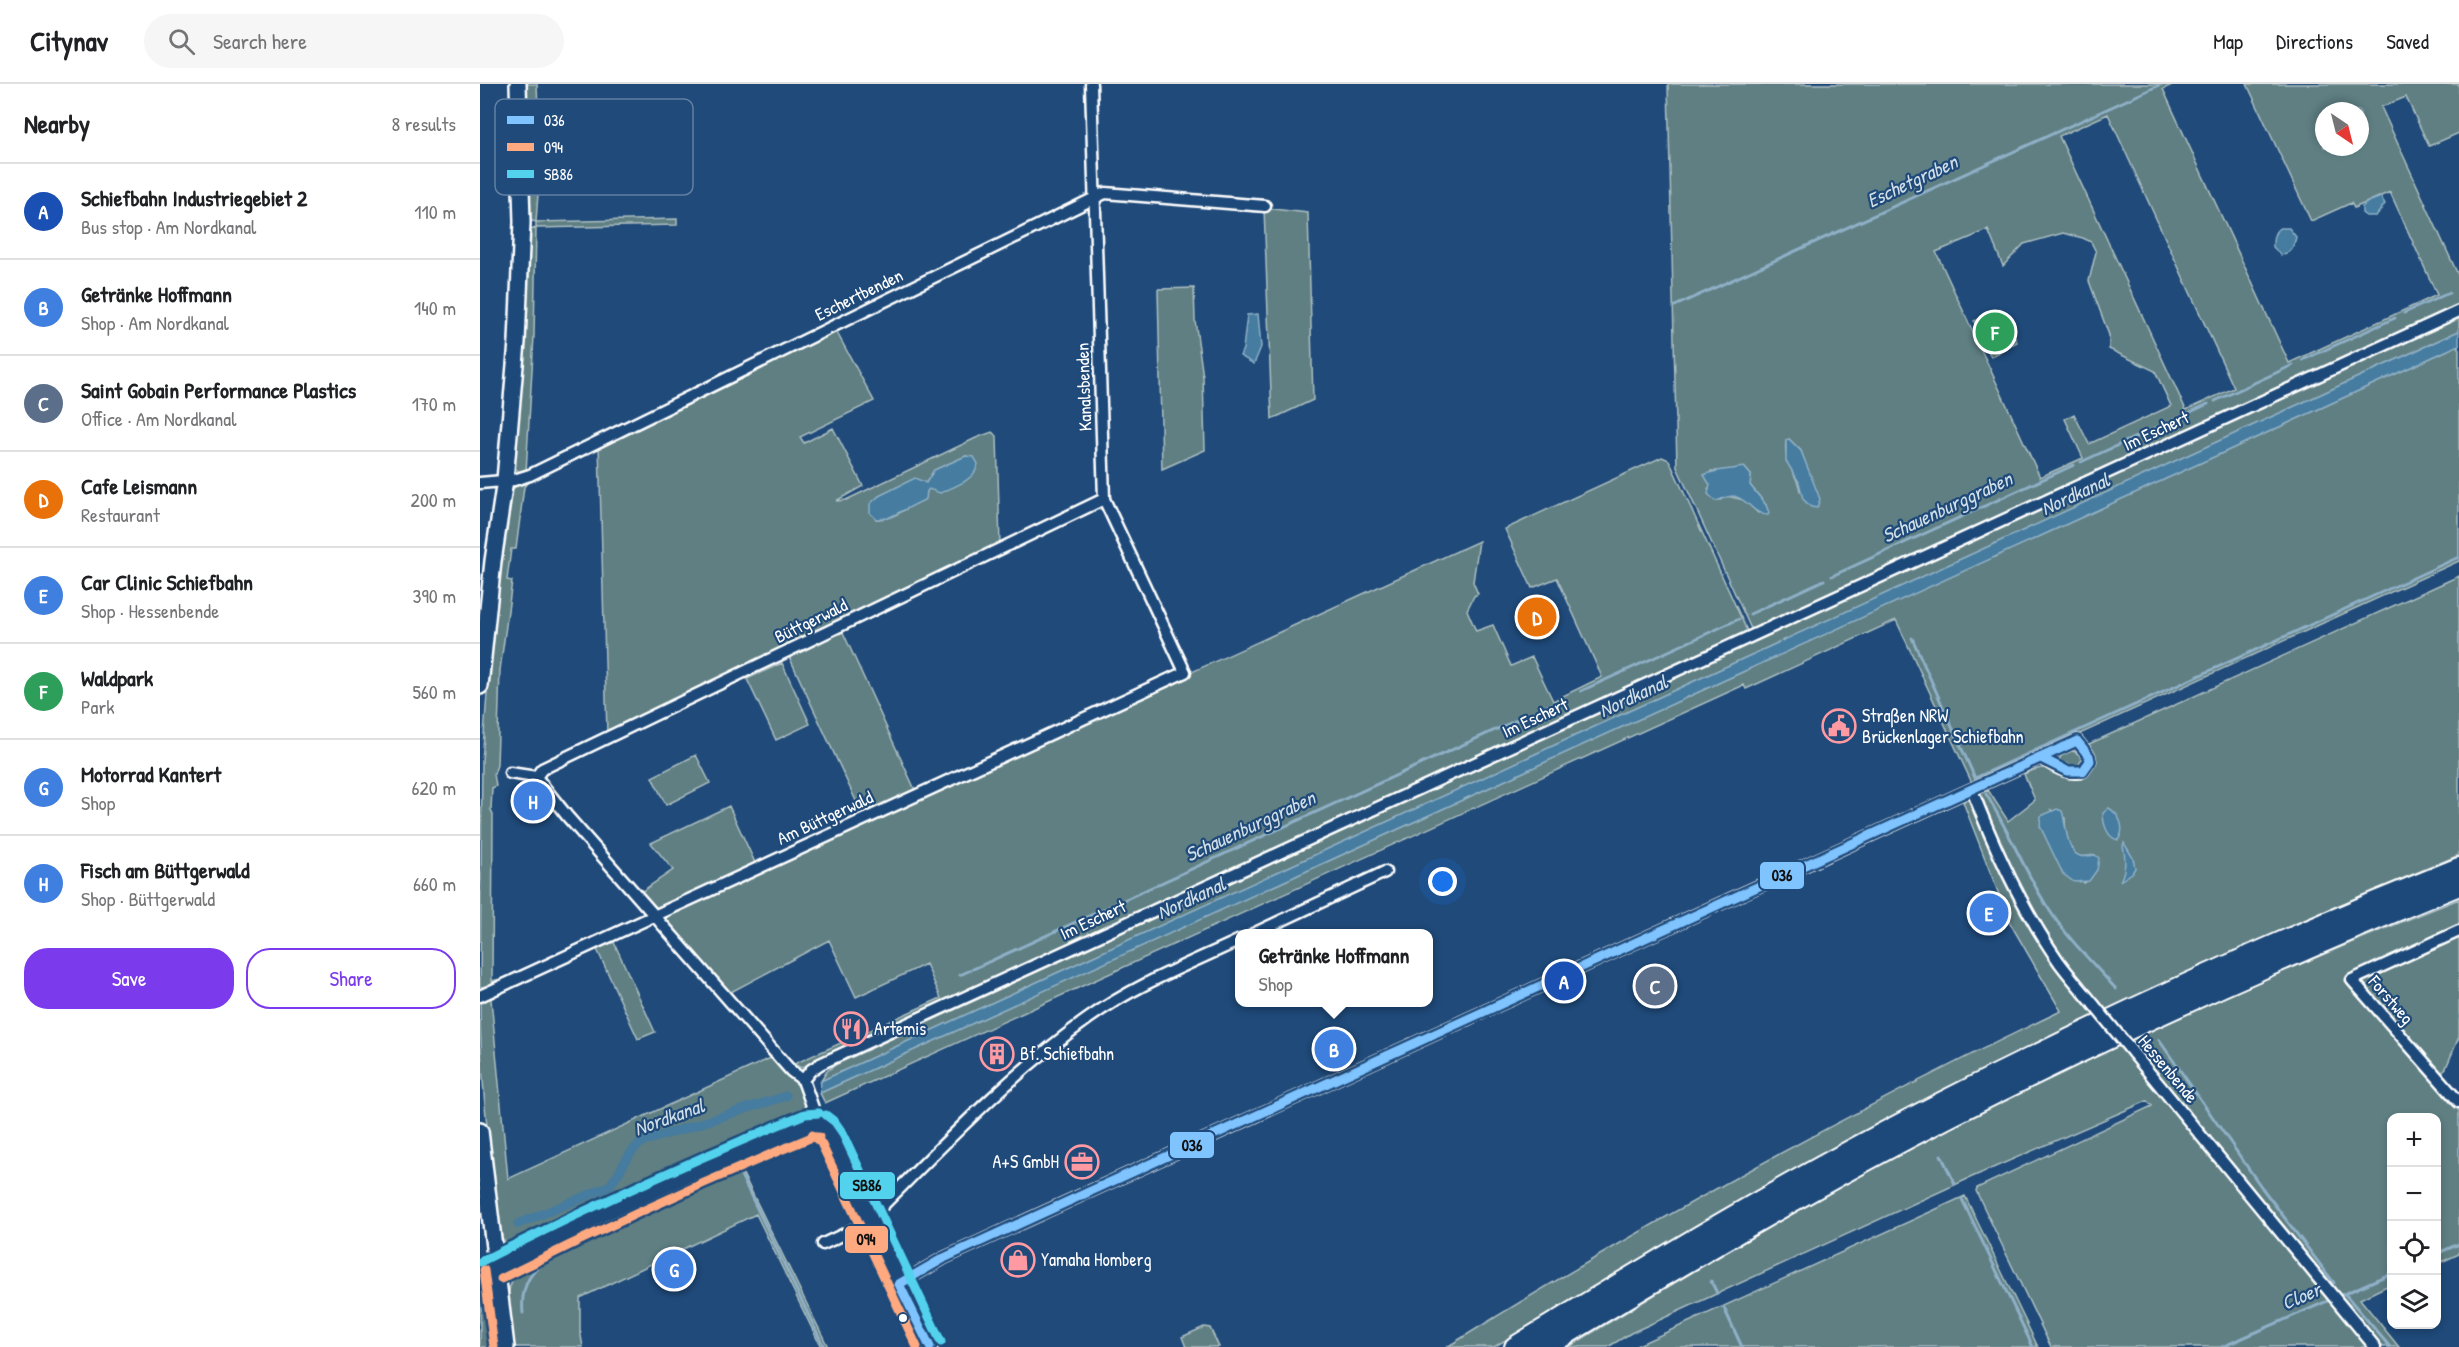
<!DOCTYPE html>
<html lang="en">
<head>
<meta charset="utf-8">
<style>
  body { margin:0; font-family:"Patrick Hand",sans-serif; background:#f6f6f6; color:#202124 }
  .controls { position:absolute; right:18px; bottom:18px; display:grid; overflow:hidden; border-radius:12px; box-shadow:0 3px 9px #0003 }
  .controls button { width:54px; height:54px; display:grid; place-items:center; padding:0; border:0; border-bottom:2px solid #e0e0e0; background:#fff; color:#202124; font:30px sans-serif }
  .compass { position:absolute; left:1835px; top:18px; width:54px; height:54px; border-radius:50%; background:#fff; box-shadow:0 3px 9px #0003; rotate:145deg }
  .you { position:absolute; left:963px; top:798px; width:21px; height:21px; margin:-15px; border:4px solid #fff; border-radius:50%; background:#1a73e8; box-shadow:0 0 0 9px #1a73e833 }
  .badge { display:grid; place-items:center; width:39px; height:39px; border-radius:50%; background:#7c3aed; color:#fff; font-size:20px; font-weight:700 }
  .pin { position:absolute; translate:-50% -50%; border:3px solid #fff; box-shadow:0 2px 6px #0006 }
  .popup { position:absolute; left:755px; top:845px; width:198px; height:78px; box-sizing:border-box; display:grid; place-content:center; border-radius:12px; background:#fff; filter:drop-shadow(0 2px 4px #0005); font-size:20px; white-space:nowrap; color:#757577 }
  .popup b { font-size:22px; color:#202124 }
  .popup::after { content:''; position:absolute; left:50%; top:100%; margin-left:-12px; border:12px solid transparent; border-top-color:#fff }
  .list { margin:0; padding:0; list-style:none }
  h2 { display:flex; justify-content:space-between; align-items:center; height:78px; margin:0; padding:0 24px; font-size:26px }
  h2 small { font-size:20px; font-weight:400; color:#757577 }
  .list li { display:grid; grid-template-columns:39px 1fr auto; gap:18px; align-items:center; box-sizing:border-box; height:96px; padding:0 24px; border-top:2px solid #e0e0e0 }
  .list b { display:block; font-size:22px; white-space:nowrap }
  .list p { margin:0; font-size:20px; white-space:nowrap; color:#757577 }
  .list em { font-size:20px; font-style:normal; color:#757577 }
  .actions { display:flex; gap:12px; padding:18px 24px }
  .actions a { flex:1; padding:14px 0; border:2px solid #7c3aed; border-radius:24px; text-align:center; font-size:21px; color:#7c3aed }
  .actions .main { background:#7c3aed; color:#fff }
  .icon { flex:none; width:33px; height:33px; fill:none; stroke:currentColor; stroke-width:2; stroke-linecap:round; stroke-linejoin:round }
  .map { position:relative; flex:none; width:1979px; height:1263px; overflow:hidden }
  header { display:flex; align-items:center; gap:36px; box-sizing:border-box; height:84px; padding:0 30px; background:#fff; border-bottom:2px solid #e0e0e0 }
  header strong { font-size:28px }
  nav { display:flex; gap:33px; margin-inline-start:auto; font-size:21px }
  .search { width:420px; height:54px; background:#f6f6f6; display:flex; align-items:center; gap:15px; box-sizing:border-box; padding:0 21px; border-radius:33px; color:#757577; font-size:22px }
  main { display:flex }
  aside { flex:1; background:#fff }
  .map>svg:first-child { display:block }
</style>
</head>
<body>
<header>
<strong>Citynav</strong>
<div class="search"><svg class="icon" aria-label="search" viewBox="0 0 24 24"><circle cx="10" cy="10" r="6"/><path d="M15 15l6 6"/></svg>Search here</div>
<nav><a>Map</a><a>Directions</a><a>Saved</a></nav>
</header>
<main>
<aside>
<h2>Nearby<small>8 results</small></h2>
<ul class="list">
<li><span class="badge" style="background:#1a4fb4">A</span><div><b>Schiefbahn Industriegebiet 2</b><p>Bus stop · Am Nordkanal</p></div><em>110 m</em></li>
<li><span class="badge" style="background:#3f7fe0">B</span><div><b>Getränke Hoffmann</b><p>Shop · Am Nordkanal</p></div><em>140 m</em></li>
<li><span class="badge" style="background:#5c6f8a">C</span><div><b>Saint Gobain Performance Plastics</b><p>Office · Am Nordkanal</p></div><em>170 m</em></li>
<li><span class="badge" style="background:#e8710a">D</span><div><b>Cafe Leismann</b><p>Restaurant</p></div><em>200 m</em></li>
<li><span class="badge" style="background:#3f7fe0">E</span><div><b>Car Clinic Schiefbahn</b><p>Shop · Hessenbende</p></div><em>390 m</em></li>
<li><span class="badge" style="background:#2e9e5b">F</span><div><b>Waldpark</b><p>Park</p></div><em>560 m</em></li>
<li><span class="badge" style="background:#3f7fe0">G</span><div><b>Motorrad Kantert</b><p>Shop</p></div><em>620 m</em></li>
<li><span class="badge" style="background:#3f7fe0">H</span><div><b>Fisch am Büttgerwald</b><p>Shop · Büttgerwald</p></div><em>660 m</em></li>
</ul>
<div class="actions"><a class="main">Save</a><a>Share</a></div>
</aside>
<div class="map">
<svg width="1979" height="1263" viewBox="0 0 1979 1263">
  <rect width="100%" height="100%" fill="#1f4a7a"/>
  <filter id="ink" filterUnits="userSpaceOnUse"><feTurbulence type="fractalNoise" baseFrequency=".0167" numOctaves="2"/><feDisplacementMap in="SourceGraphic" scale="12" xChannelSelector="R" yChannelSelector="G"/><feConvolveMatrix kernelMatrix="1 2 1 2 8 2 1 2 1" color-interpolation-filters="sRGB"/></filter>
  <g filter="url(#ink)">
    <path fill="#5e7f83" stroke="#aebfc1" stroke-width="1.5" fill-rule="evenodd" d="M41,0h16l3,82 -4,56 141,-3v6l-141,3 -2,108 -8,136h-7l-8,-8 14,-232 11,-4v-6l-10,-3z
      M1188,0h506l-11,5 126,274 148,-68 -47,-103 -36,16 -3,-5 -40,18 -64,-137h212v49l-30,13 -23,-49 -25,10 78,170v29l-707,325 -75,-164zM1844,27h36v36h-36zM1628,30l126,274 -48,22 -127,-274zM1508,146l15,36 21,-22 39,-11 20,5 8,4 5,10 -7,29 20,54v14l46,22 16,35 -82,38 -15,-30 -9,5 18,39 -43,19 -104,-225zM1309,355l12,12 8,24 -9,16c-3,-20 -17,-24 -14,-50zM1264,383l7,8 -1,10 16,20 -8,8 -14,-13 -17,-4 -7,4 -12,-11 3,-4v-14h20z
      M784,124l44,5 5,187 -41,19z
      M714,204l1,32 8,57 2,73 -43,19 -4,-180z
      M1521,225l16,33 -26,15 -17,-36z
      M1979,233v14l-1638,750 6,-10 10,-7z
      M355,245l39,72 -74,36 4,6 29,-15 30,58 -27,15 10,-1 130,-62 16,-6 5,4 3,110 -393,188 -8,-289zM486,372l-2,25 -20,10 -15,-2c-13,13 -31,31 -53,30l3,-23 10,-3 8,-6 29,-4 8,-13z
      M1979,261v216l-487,222 -76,-163 -150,69 -2,-4 -919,418 -5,-10z
      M1182,373l7,3 79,173 -947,435 -7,-4 147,-66 -15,-34 -70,33 -27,-57 -100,53 -66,-76 1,-4 815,-372 -6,41 5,12 -4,2 -7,14 9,21 17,-6 18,41 21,-9 21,44 49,-24 -45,-99 -25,10 -27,-59z
      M50,395l-6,8 -8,62h-5l-4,31 5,1 -12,89 -3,95 -3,9 2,12 -4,2 -1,22 2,4 -1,167 27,-7 -28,12 -11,1 2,-226 7,-93 20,-175 8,-8z
      M1979,492v279l-136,57 -142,63 -101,47 -152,77 -164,88 -131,76 -139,84h-47c198,-123 403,-236 614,-336l-51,-88 -47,-121 25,-12 20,31 27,-21 -11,-26c21,-10 27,-6 47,2l23,-19 -5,-13zM1571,726l14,8c0,11 2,33 14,38 4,2 12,-1 16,-1 -1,11 1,23 -11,28z
      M361,544l75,164 -53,24 -75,-162z
      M302,579l28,61 -34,16 -29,-61z
      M1593,667l8,4 1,4 -3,6 -5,1 -14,-5v-4l6,-5z
      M216,671l14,28 -44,22 -14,-28z
      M249,722l27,59 -99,45 -16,-18 32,-22 -22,-27z
      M1979,815v138l-14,33 -13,10 27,31v143l-22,10 -1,-146h-44l-1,166 -31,15 39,48h-16l-36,-43 -9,4 32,39h-319l-75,-156 1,-3 175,-82 -5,-5 -175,76 -341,156 -23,14h-39c101,-62 203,-123 307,-180 188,-102 384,-189 583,-268z
      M132,854l43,94 -17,7 -43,-94z
      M41,895l-30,20 17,180 265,-122c13,15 48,45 28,66l-76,30 -198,89c-9,3 -19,5 -25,-4 -6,-9 -5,-26 -6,-37 -9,-65 -16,-133 -16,-199z
      M333,1047l7,1 -80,36 88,179h-7l-65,-133 -176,84v32l3,17h-68c-4,-23 -14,-50 0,-71 27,-19 55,-40 85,-55 69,-34 141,-62 213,-90z
      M1485,1112l73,151h-404z
      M0,1208l6,3 9,28 5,24h-20z
      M724,1243l6,1 9,19h-33l-4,-10z"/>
    <path fill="#447ba0" stroke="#8fb0c6" stroke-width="1.5" d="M1901,113l4,7 -9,12h-10l-4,-3v-6l6,-5z
      M1800,144h9l7,9c-2,9 -5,16 -15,18l-8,-8c0,-7 0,-15 7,-19z
      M778,230l3,33 -7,17 -14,-8 3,-7 4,-34z
      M1979,247v14l-1639,748 1,-12z
      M1309,355l12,12 19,48 -3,9 -6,-1 -8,-8 -4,-17 -13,-21v-20z
      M486,372l8,1 4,7c-2,16 -25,23 -38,29l-11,-4 -2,2 -1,8 -38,19 -12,1 -6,-6v-9l9,-8 36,-18 11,5 8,-13z
      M1264,383l7,8 -1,10 16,20 3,8 -1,2c-14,0 -20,-16 -34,-19 -7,-1 -12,4 -19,5l-7,-7 2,-9 -6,-10c12,-6 27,-5 40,-8z
      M1629,724c11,7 17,21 9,32 -11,-2 -15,-17 -15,-27z
      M1577,725l5,2c4,11 4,41 18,45 4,2 11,-1 15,-1l4,3 -2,12 -8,11 -15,1 -11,-8 -23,-48 1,-10z
      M1644,759l9,15 2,10 -3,5 -12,8c6,-11 6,-23 3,-35z"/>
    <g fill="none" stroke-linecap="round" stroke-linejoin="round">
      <path stroke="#8fb0c6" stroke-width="3" d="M1195,222l487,-222
        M1924,229l45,-20
        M1823,276l92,-42
        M1735,317l78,-36
        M1601,378l127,-58
        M1352,492l242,-111
        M1270,530l74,-34
        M1432,554l63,140 484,-221
        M1101,607l158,-72
        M1506,710c23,37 39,78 62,114 19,30 45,55 68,81
        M480,891l592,-271
        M1679,956l103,148 72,95
        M1461,1071l14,29
        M1482,1115l71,148
        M106,1150l121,-54 33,-7 84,174
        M1956,1170l23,-10
        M1231,1197l6,12
        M1865,1210l45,53
        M0,1221l6,12 5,30
        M1244,1224l18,39
        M43,1229c-3,-30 9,-43 32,-60
        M1742,1263l170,-74"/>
      <path stroke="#447ba0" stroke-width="9" d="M38,1140l90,-37c15,-15 16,-32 34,-45l144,-46"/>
      <defs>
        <path id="minor" d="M0,399l34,-3 16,-5 575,-282 160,13
          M30,689l26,4 31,39 224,255 12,9
          M56,693l6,-8 562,-270
          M1492,706c23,60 50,119 87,172 11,15 23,28 35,43
          M1979,847l-107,49 107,122
          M773,850l132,-62
          M0,912l705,-324 -81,-173 -13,-415
          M1653,969l242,294
          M323,996l8,-10 9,-6 1639,-753
          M323,996l16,45
          M343,1160l47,-22 6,-10c68,-68 134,-138 213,-194 46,-33 100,-54 151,-78
          M419,1200l45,-26 1133,-517 12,15 1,5 -7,10c-14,6 -30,-6 -42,-13"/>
        <path id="tertiary" d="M16,1184l105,-53 92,-42 117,-48c11,0 15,3 21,12l99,210"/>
        <path id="secondary" d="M0,602l13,-125 12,-81 12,-138 5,-120 -4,-138
          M0,1047l26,216
          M0,1191l16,-7"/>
        <path id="motorway" d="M1035,1263c141,-86 282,-171 430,-246 168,-86 339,-163 514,-233
          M1065,1263c134,-81 268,-161 407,-232 166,-84 335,-160 507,-230"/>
      </defs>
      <use href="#minor" stroke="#fff" stroke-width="15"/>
      <use href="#tertiary" stroke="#fff" stroke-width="18"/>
      <use href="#secondary" stroke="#fff" stroke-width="20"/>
      <use href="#motorway" stroke="#fff" stroke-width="24"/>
      <use href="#minor" stroke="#1f4a7a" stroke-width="10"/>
      <use href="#tertiary" stroke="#1f4a7a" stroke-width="14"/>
      <use href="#secondary" stroke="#1f4a7a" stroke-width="15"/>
      <use href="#motorway" stroke="#1f4a7a" stroke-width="20"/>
      <defs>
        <path id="minor-bridge" d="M1614,921l39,48"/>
      </defs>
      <use href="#minor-bridge" stroke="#fff" stroke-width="15" stroke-linecap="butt"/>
      <use href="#minor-bridge" stroke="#1f4a7a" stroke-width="10"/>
      <defs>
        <path id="bus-1" d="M1561,674l26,13h16l7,-10 -1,-5 -12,-15
          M419,1200l45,-26 1133,-517
          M419,1200l31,63"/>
        <path id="bus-2" d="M332,1051l9,8 96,204
          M4,1186l10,77
          M21,1195c103,-52 206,-99 311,-142h7"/>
        <path id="bus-3" d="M346,1031l9,7 7,10 99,210
          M0,1178c107,-54 215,-103 325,-148l14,-1"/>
      </defs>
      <use href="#bus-1" stroke="#1f4a7a" stroke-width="14"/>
      <use href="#bus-2" stroke="#1f4a7a" stroke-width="14"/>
      <use href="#bus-3" stroke="#1f4a7a" stroke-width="14"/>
      <use href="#bus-1" stroke="#80c4ff" stroke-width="9"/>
      <use href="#bus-2" stroke="#ffa980" stroke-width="9"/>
      <use href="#bus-3" stroke="#53d2ee" stroke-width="9"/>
    </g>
  </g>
  <defs>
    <symbol id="civic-ring" viewBox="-11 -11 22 22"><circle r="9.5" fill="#1f4a7a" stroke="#ff9aa2" stroke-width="1.5"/><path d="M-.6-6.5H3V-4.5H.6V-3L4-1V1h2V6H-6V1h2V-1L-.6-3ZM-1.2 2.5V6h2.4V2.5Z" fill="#ff9aa2"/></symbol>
    <symbol id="restaurant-ring" viewBox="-11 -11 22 22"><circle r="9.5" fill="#1f4a7a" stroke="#ff9aa2" stroke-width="1.5"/><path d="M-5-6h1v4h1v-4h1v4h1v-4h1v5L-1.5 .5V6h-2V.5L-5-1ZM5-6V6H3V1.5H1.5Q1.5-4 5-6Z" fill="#ff9aa2"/></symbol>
    <symbol id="building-ring" viewBox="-11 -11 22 22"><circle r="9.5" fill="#1f4a7a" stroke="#ff9aa2" stroke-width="1.5"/><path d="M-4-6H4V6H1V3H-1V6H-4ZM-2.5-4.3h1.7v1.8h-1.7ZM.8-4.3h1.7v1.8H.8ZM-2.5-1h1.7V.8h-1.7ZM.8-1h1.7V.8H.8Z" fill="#ff9aa2"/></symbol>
    <symbol id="office-ring" viewBox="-11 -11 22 22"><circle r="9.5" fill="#1f4a7a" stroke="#ff9aa2" stroke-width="1.5"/><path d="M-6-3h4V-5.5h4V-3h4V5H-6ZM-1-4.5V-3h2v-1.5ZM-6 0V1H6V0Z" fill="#ff9aa2"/></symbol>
    <symbol id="shop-ring" viewBox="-11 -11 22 22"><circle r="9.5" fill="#1f4a7a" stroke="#ff9aa2" stroke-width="1.5"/><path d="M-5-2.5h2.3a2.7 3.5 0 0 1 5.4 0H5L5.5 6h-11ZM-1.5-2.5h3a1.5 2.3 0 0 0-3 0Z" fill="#ff9aa2"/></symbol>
  </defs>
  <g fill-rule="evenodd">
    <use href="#civic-ring" x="1340" y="623" width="38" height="38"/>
    <use href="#restaurant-ring" x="352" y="926" width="38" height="38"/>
    <use href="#building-ring" x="498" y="951" width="38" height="38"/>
    <use href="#office-ring" x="583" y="1059" width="38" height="38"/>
    <use href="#shop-ring" x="519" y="1157" width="38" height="38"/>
  </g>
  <circle fill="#fff" stroke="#1f4a7a" stroke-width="2" cx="423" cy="1234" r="5"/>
  <g text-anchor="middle" stroke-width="4.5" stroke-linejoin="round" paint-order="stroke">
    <g font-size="18" fill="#fff" stroke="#1f4a7a">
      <text transform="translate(379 211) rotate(-26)" y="6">Eschertbenden</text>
      <text transform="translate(604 303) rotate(-92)" y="6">Kanalsbenden</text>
      <text transform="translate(1676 347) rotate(-25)" y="6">Im Eschert</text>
      <text transform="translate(331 537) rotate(-26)" y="6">Büttgerwald</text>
      <text transform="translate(1055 634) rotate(-25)" y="6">Im Eschert</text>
      <text transform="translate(345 734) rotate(-25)" y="6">Am Büttgerwald</text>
      <text transform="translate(613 836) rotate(-25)" y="6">Im Eschert</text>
      <text transform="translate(1911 916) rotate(49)" y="6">Forstweg</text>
      <text transform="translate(1688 985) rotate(50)" y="6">Hessenbende</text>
    </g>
    <g font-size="18" fill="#fff" stroke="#1f4a7a" text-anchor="start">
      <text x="1382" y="638">Straßen NRW<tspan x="1382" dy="21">Brückenlager Schiefbahn</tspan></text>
      <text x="394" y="951">Artemis</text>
      <text x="540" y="976">Bf. Schiefbahn</text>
      <text x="579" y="1084" text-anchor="end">A+S GmbH</text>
      <text x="561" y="1182">Yamaha Homberg</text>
    </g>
    <g font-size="20" font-style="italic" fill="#d0dee7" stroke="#1f4a7a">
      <text transform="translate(1432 97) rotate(-25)" y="7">Eschetgraben</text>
      <text transform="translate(1595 410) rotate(-25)" y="7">Nordkanal</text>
      <text transform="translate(1467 423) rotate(-25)" y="7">Schauenburggraben</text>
      <text transform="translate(1153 612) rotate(-25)" y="7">Nordkanal</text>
      <text transform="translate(770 742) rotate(-25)" y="7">Schauenburggraben</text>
      <text transform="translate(711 814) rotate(-25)" y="7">Nordkanal</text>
      <text transform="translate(189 1033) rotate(-20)" y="7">Nordkanal</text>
      <text transform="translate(1821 1212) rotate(-23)" y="7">Cloer</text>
    </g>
  </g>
  <rect x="15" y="15" width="198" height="96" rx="9" fill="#1f4a7a" stroke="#6280a2" stroke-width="1.5"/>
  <rect x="27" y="32" width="27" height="8" fill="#80c4ff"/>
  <rect x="27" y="59" width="27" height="8" fill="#ffa980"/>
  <rect x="27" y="86" width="27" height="8" fill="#53d2ee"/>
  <g font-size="16" fill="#fff">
    <text x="64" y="42">036</text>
    <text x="64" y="69">094</text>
    <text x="64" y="96">SB86</text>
  </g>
  <g stroke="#1f4a7a" stroke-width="2">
    <rect x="1279" y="777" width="46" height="29" rx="6" fill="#80c4ff"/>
    <rect x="689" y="1047" width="46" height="28" rx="6" fill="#80c4ff"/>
    <rect x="359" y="1087" width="57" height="29" rx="6" fill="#53d2ee"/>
    <rect x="364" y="1141" width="45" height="29" rx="6" fill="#ffa980"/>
  </g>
  <g font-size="16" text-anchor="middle" font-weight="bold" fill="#111">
    <text x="1302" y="797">036</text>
    <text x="712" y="1067">036</text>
    <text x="387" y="1107">SB86</text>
    <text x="386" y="1161">094</text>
  </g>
</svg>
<div class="controls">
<button>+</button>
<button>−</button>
<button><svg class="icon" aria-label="locate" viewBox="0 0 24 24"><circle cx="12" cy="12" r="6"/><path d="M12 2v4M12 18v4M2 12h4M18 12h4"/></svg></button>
<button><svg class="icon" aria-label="layers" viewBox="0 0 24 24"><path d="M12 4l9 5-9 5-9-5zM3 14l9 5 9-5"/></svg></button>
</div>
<svg class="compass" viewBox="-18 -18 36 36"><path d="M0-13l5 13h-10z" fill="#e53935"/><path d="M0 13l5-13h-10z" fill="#757577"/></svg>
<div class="you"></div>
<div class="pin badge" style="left:1084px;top:897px;background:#1a4fb4">A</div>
<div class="pin badge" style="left:854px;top:965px;background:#3f7fe0">B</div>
<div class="popup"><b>Getränke Hoffmann</b>Shop</div>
<div class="pin badge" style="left:1175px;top:902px;background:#5c6f8a">C</div>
<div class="pin badge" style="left:1057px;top:533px;background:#e8710a">D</div>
<div class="pin badge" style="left:1509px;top:829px;background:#3f7fe0">E</div>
<div class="pin badge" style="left:1515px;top:248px;background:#2e9e5b">F</div>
<div class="pin badge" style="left:194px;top:1185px;background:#3f7fe0">G</div>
<div class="pin badge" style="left:53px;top:717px;background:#3f7fe0">H</div>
</div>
</main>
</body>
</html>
